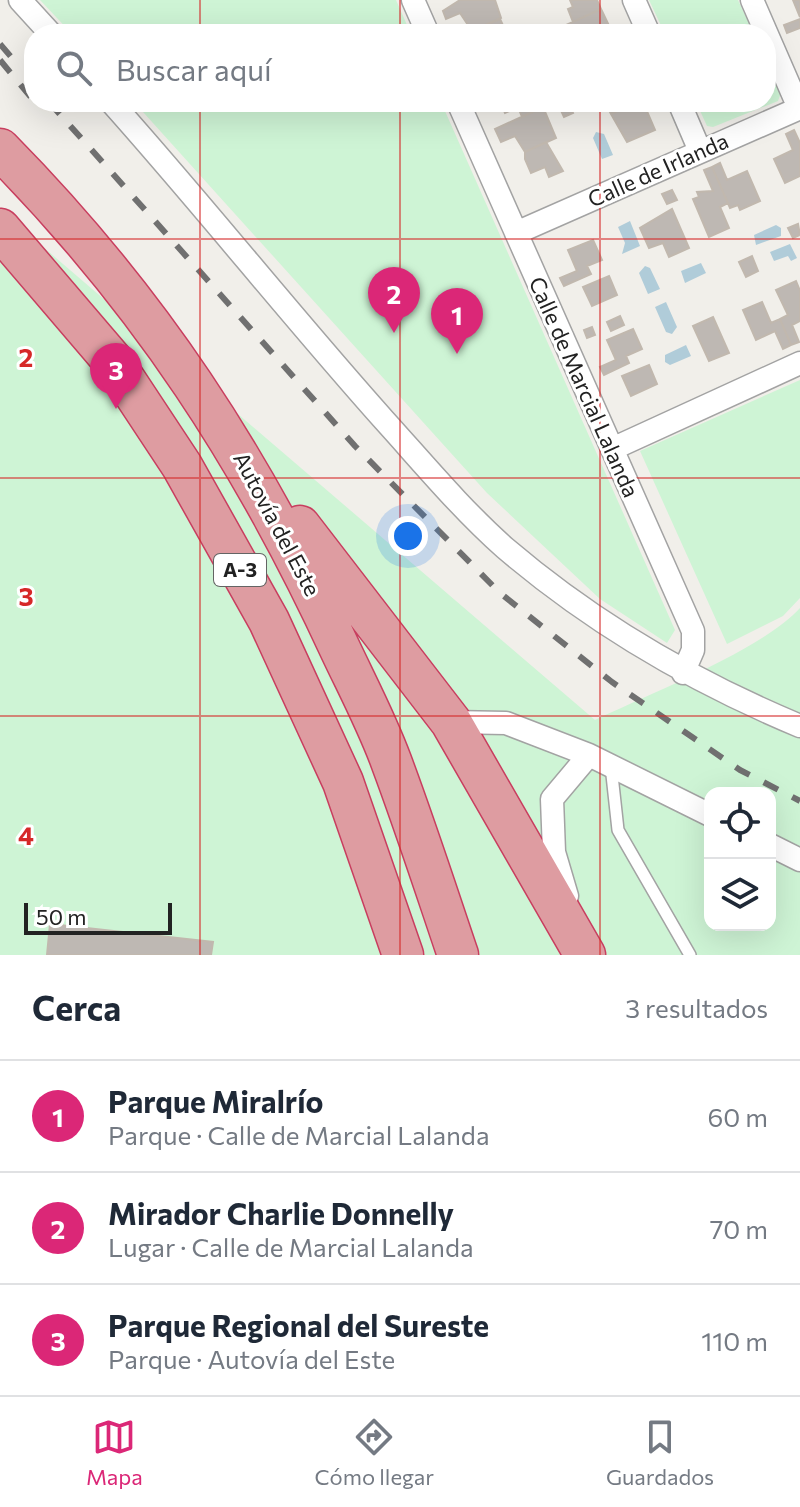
<!DOCTYPE html>
<html lang="es">
<head>
<meta charset="utf-8">
<style>
  body { margin:0; font-family:Commissioner,sans-serif; background:#f2f2f3; color:#1f2937 }
  .controls { position:absolute; right:24px; bottom:24px; display:grid; overflow:hidden; border-radius:16px; box-shadow:0 8px 32px #0002 }
  .controls button { width:72px; height:72px; display:grid; place-items:center; padding:0; border:0; border-bottom:2px solid #e0e1e3; background:#fff; color:#1f2937; font:40px sans-serif }
  .scale { position:absolute; left:24px; bottom:20px; width:148px; box-sizing:border-box; padding-left:8px; border:4px solid #222; border-top:0; font-size:22px; line-height:28px; white-space:nowrap; color:#222; -webkit-text-stroke:6px #fff; paint-order:stroke }
  .you { position:absolute; left:408px; top:536px; width:28px; height:28px; margin:-20px; border:6px solid #fff; border-radius:50%; background:#1a73e8; box-shadow:0 0 0 12px #1a73e833 }
  .badge { display:grid; place-items:center; width:52px; height:52px; border-radius:50%; background:#db2777; color:#fff; font-size:26px; font-weight:700 }
  .pin { position:absolute; translate:-50% -66px; filter:drop-shadow(0 2px 4px #0008) }
  .pin::after { content:''; position:absolute; top:42px; width:28px; height:24px; background:inherit; clip-path:polygon(0 0,100% 0,50% 100%) }
  .list { margin:0; padding:0; list-style:none }
  h2 { display:flex; justify-content:space-between; align-items:center; height:104px; margin:0; padding:0 32px; font-size:34px }
  h2 small { font-size:26px; font-weight:400; color:#747a83 }
  .list li { display:grid; grid-template-columns:52px 1fr auto; gap:24px; align-items:center; box-sizing:border-box; height:112px; padding:0 32px; border-top:2px solid #e0e1e3 }
  .list b { display:block; font-size:30px; white-space:nowrap }
  .list p { margin:0; font-size:26px; white-space:nowrap; color:#747a83 }
  .list em { font-size:26px; font-style:normal; color:#747a83 }
  .icon { flex:none; width:44px; height:44px; fill:none; stroke:currentColor; stroke-width:2; stroke-linecap:round; stroke-linejoin:round }
  .map { position:relative; flex:none; width:800px; height:955px; overflow:hidden }
  .search { position:absolute; background:#fff; box-shadow:0 8px 32px #0002; left:24px; right:24px; top:24px; height:88px; display:flex; align-items:center; gap:20px; box-sizing:border-box; padding:0 28px; border-radius:32px; color:#747a83; font-size:30px }
  .sheet { height:440px; background:#fff }
  nav { display:flex; justify-content:space-around; align-items:center; box-sizing:border-box; height:112px; border-top:2px solid #e0e1e3; background:#fff; font-size:22px; color:#747a83 }
  nav a { display:grid; justify-items:center; gap:4px }
  nav .on { color:#db2777 }
  .map>svg:first-child { display:block }
</style>
</head>
<body>
<div class="map">
<svg width="800" height="955" viewBox="0 0 800 955">
  <rect width="100%" height="100%" fill="#f1efea"/>
  <path fill="#cef4d5" fill-rule="evenodd" d="M40,0h356l15,34h-339z
    M649,0h89l16,34h-89z
    M766,60l15,33 -3,8 -65,26 -6,-1 -11,-24h70z
    M134,102h307l234,528 -8,13 -67,-44 -113,-106z
    M0,210l595,510c54,-26 167,-70 205,-112v347h-800zM710,793h60v132h-60z
    M800,380v218l-17,18 -56,28 -87,-193z"/>
  <path fill="#b0ccd9" d="M596,132l8,2 9,21 -11,4 -9,-21z
    M630,221l10,25 -18,8 3,-11 -7,-16z
    M776,225l5,3v8l-25,9 -2,-10z
    M790,244l7,14 -6,3 -3,-5 -14,5 -4,-9z
    M701,263l5,10 -21,10 -4,-12z
    M645,266l5,2 10,21 -12,5 -9,-21z
    M666,302l11,25 -5,7 -6,-2 -11,-25z
    M686,345l5,11 -21,9 -5,-3v-7z"/>
  <path fill="#beb8b3" stroke="#c1b8ae" stroke-width="2" d="M460,0h35l6,18 -29,13 -12,-18 -14,6 -3,-8z
    M570,0h27l4,9 -28,13 -5,-13 5,-2z
    M793,0h7v17z
    M601,9l12,25h-44l-3,-9z
    M500,19l7,15h-38v-2z
    M800,19v9l-13,5 -3,-8z
    M500,102h33l4,8 -15,7 -4,-10 -13,6z
    M568,102l5,11 -9,4 -6,-13z
    M605,102h31l-25,12z
    M636,102h7l12,28 -28,12 -16,-28z
    M543,107l13,31 -31,14 -10,-16 -14,6 -6,-13z
    M794,130l6,13v33l-15,7 -11,-24 19,-9 -7,-16z
    M546,142l17,29 -14,6 -4,-10 -14,6 -6,-14v-7z
    M720,163l7,17 20,-9 13,30 -20,9 -2,-5 -8,3 -18,-41z
    M712,167l16,36 -8,4 9,21 -20,9 -16,-38 6,-2 -2,-5 16,-1 -9,-21z
    M672,190l5,10 -10,4 -5,-10z
    M672,209l17,39 -20,9 -6,-14 -14,5 -9,-20z
    M798,224l2,11 -7,3 -5,-10z
    M593,240l9,20 -15,6 4,8 -27,12 -4,-8 17,-7 -9,-21z
    M752,256l6,15 -12,6 -7,-15z
    M609,276l8,19 -25,11 -9,-19z
    M796,281l4,10v30l-8,4 7,17 -8,3 -11,-26 8,-4 -12,-25z
    M762,302l9,21 9,-4 11,26 -8,4 -8,-18 -19,9 -13,-30z
    M620,316l4,9 -13,6 -4,-9z
    M713,317l16,36 -20,8 -16,-35z
    M592,327l3,8 -8,3 -3,-8z
    M633,329l9,20 -16,7 3,7 -25,12 -4,-8 16,-7 -9,-20z
    M649,365l8,19 -26,12 -9,-20z
    M50,924l163,18 -2,13h-164z"/>
  <g fill="none" stroke-linecap="round" stroke-linejoin="round">
    <defs>
      <path id="service" d="M611,766l7,64 72,125"/>
      <path id="minor" d="M20,0l31,34
        M413,0l15,34
        M634,0l15,34
        M752,0l47,108
        M111,102c93,104 180,214 273,318 39,43 77,89 121,128 89,76 187,133 295,178
        M458,102l235,529v19l-10,23
        M679,102l21,49
        M516,233l284,-125
        M612,449l188,-86
        M451,722l55,1 83,32 121,60
        M770,845l30,15
        M567,896l-13,-44 -2,-53 37,-44"/>
      <path id="motorway" d="M0,149c149,151 252,309 341,502 17,36 36,72 50,110 24,64 45,129 67,194
        M0,229l112,131 70,106 87,155 74,161 60,173
        M300,526l151,196 134,233"/>
    </defs>
    <use href="#service" stroke="#a3a3a3" stroke-width="14"/>
    <use href="#minor" stroke="#a3a3a3" stroke-width="25"/>
    <use href="#motorway" stroke="#c83e5f" stroke-width="43"/>
    <use href="#service" stroke="#fff" stroke-width="11"/>
    <use href="#minor" stroke="#fff" stroke-width="22"/>
    <use href="#motorway" stroke="#de9ca1" stroke-width="40"/>
    <path stroke="#707070" stroke-width="6" stroke-dasharray="16 16" stroke-linecap="butt" d="M0,44l19,22
      M0,60l34,41
      M49,102l306,344 145,147 112,89 128,88 60,31"/>
  </g>
  <path fill="none" stroke="#d62828" stroke-width="2" stroke-opacity="0.55" d="M200,0v34M400,0v34M600,0v34M200,102v853M400,102v853M600,102v853M0,239h800M0,478h800M0,716h800"/>
  <g text-anchor="middle" stroke-width="6" stroke-linejoin="round" paint-order="stroke">
    <rect fill="#fff" stroke="#646464" stroke-width="2" x="214" y="554" width="52" height="32" rx="6"/>
    <g font-size="20" font-weight="bold" fill="#222">
      <text x="240" y="577">A-3</text>
    </g>
    <g font-size="22" fill="#222" stroke="#fff">
      <text transform="translate(658 170) rotate(-24)" y="8">Calle de Irlanda</text>
      <text transform="translate(584 387) rotate(66)" y="8">Calle de Marcial Lalanda</text>
      <text transform="translate(277 524) rotate(62)" y="8">Autovía del Este</text>
    </g>
  </g>
  <g font-size="26" text-anchor="middle" font-weight="bold" fill="#d62828" stroke="#fff" stroke-width="6" stroke-linejoin="round" paint-order="stroke">
    <text x="26" y="367">2</text>
    <text x="26" y="606">3</text>
    <text x="26" y="845">4</text>
  </g>
</svg>
<div class="controls">
<button><svg class="icon" aria-label="locate" viewBox="0 0 24 24"><circle cx="12" cy="12" r="6"/><path d="M12 2v4M12 18v4M2 12h4M18 12h4"/></svg></button>
<button><svg class="icon" aria-label="layers" viewBox="0 0 24 24"><path d="M12 4l9 5-9 5-9-5zM3 14l9 5 9-5"/></svg></button>
</div>
<div class="scale">50 m</div>
<div class="you"></div>
<div class="pin badge" style="left:457px;top:354px">1</div>
<div class="pin badge" style="left:394px;top:333px">2</div>
<div class="pin badge" style="left:116px;top:409px">3</div>
<div class="search"><svg class="icon" aria-label="search" viewBox="0 0 24 24"><circle cx="10" cy="10" r="6"/><path d="M15 15l6 6"/></svg>Buscar aquí</div>
</div>
<section class="sheet">
<h2>Cerca<small>3 resultados</small></h2>
<ul class="list">
<li><span class="badge">1</span><div><b>Parque Miralrío</b><p>Parque · Calle de Marcial Lalanda</p></div><em>60 m</em></li>
<li><span class="badge">2</span><div><b>Mirador Charlie Donnelly</b><p>Lugar · Calle de Marcial Lalanda</p></div><em>70 m</em></li>
<li><span class="badge">3</span><div><b>Parque Regional del Sureste</b><p>Parque · Autovía del Este</p></div><em>110 m</em></li>
</ul>
</section>
<nav>
<a class="on"><svg class="icon" aria-label="map" viewBox="0 0 24 24"><path d="M3 6l6-2 6 2 6-2v14l-6 2-6-2-6 2zM9 4v14M15 6v14"/></svg>Mapa</a>
<a><svg class="icon" aria-label="directions" viewBox="0 0 24 24"><path d="M12 3l9 9-9 9-9-9zM9 14v-3h6M13 9l2 2-2 2"/></svg>Cómo llegar</a>
<a><svg class="icon" aria-label="saved" viewBox="0 0 24 24"><path d="M7 4h10v16l-5-4-5 4z"/></svg>Guardados</a>
</nav>
</body>
</html>
